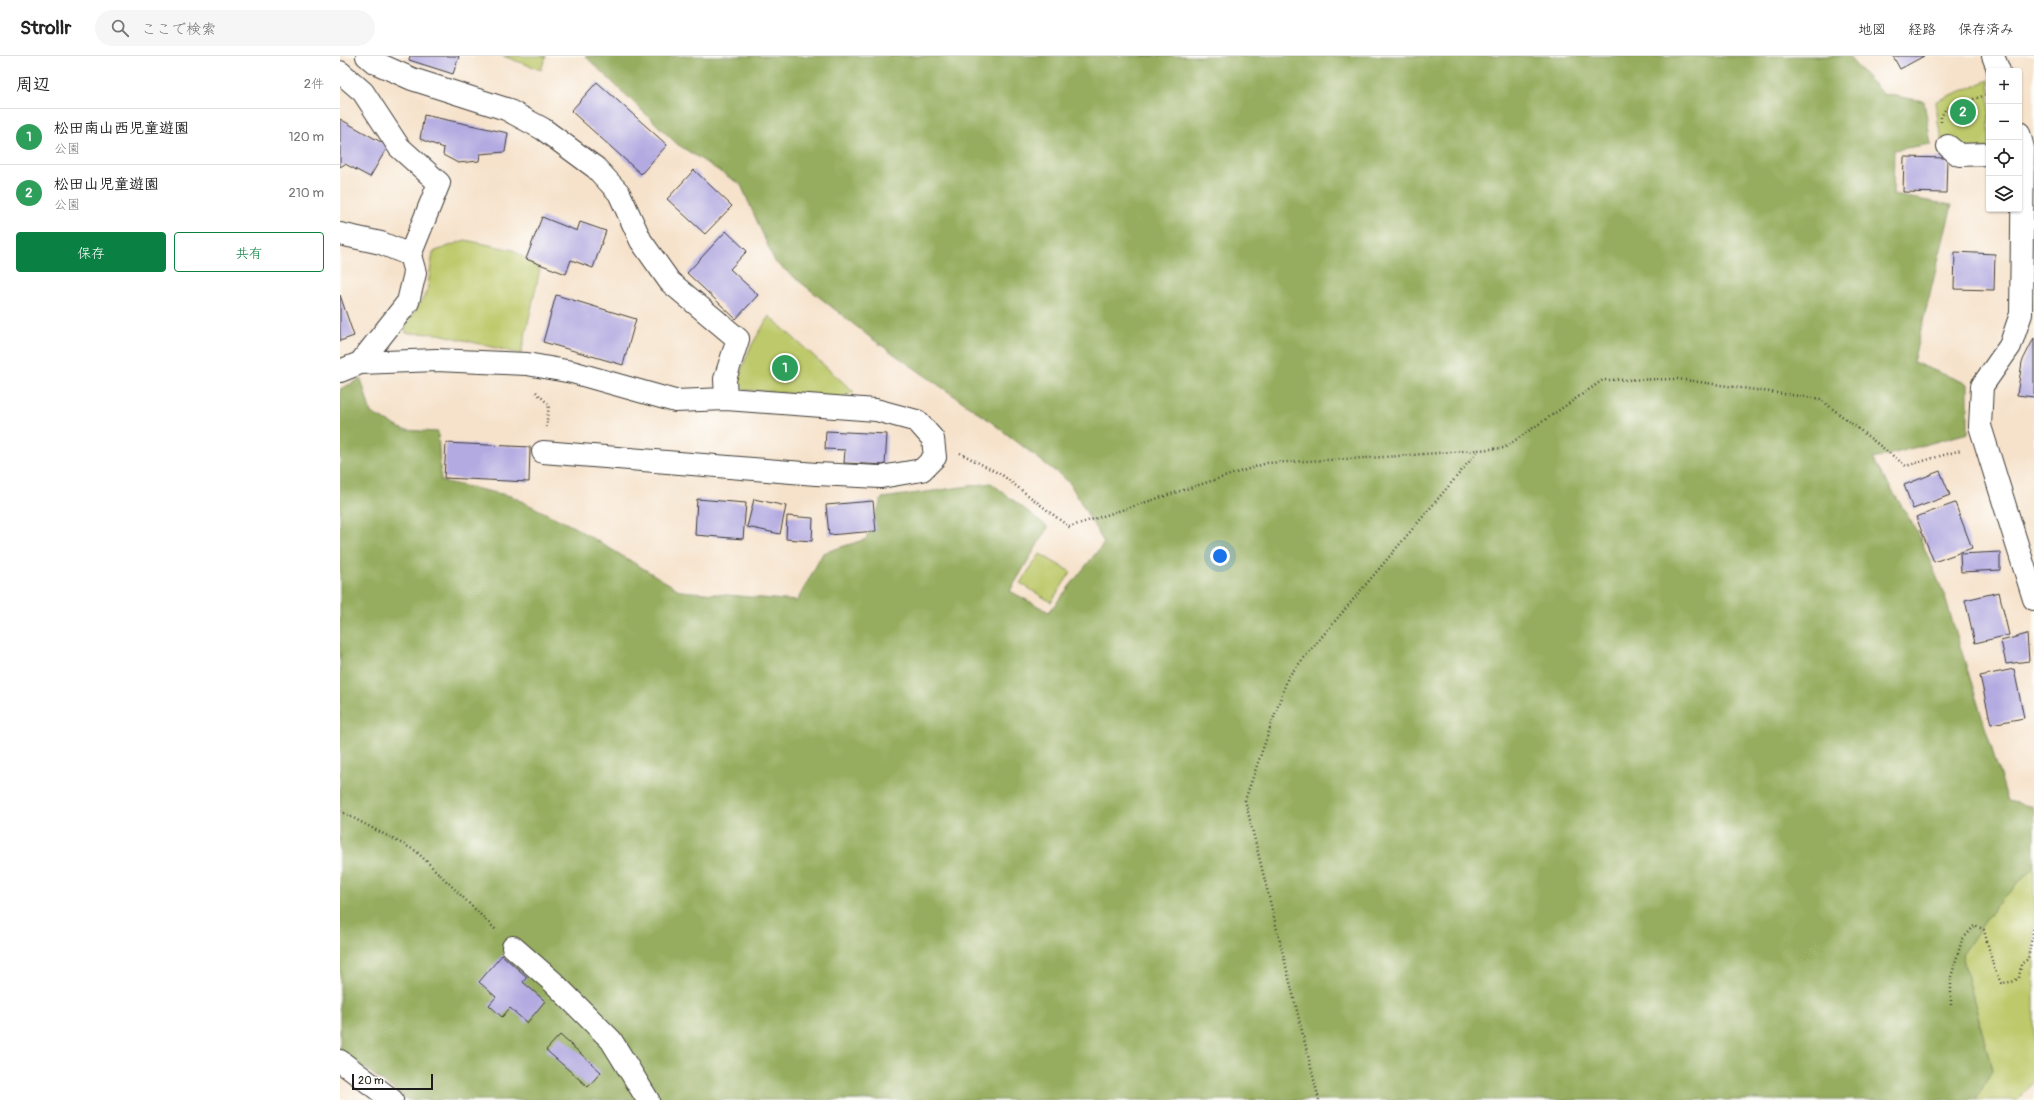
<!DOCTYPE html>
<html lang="ja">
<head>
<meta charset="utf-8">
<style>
  body { margin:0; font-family:Pangolin,"Klee One",sans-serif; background:#f6f6f6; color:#222 }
  .controls { position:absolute; right:12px; top:12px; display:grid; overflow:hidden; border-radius:4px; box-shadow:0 1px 3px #0004 }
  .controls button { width:36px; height:36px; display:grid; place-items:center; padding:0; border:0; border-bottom:1px solid #e0e0e0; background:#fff; color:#222; font:20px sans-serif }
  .scale { position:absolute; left:12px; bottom:10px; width:81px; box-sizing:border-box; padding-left:4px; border:2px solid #1c1c1c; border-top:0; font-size:11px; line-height:14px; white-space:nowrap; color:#1c1c1c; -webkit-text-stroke:3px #fdfcf7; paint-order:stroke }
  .you { position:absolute; left:880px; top:500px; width:14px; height:14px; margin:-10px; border:3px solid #fff; border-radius:50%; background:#1a73e8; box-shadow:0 0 0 6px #1a73e833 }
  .badge { display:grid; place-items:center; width:26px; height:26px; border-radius:50%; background:#0b8043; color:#fff; font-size:13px; font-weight:700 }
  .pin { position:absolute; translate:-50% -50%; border:2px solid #fff; box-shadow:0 1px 4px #0006 }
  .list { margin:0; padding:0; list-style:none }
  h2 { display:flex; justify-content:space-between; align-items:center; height:52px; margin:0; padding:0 16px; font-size:17px }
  h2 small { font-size:13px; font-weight:400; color:#767676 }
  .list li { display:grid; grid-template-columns:26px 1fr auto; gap:12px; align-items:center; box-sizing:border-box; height:56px; padding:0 16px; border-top:1px solid #e0e0e0 }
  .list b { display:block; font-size:15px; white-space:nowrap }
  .list p { margin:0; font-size:13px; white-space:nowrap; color:#767676 }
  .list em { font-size:13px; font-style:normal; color:#767676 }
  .actions { display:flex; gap:8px; padding:12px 16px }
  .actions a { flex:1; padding:9px 0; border:1px solid #0b8043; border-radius:4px; text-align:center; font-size:14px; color:#0b8043 }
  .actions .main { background:#0b8043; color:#fff }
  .icon { flex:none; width:22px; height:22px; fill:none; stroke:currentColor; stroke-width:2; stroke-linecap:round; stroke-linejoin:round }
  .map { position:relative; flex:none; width:1694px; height:1044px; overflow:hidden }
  header { display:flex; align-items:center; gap:24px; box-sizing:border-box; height:56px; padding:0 20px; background:#fff; border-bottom:1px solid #e0e0e0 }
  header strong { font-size:19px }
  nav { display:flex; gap:22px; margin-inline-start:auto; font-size:14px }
  .search { width:280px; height:36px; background:#f6f6f6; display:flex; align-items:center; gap:10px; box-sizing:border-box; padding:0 14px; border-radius:22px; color:#767676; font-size:15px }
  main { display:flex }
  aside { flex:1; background:#fff }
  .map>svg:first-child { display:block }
</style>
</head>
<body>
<header>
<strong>Strollr</strong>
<div class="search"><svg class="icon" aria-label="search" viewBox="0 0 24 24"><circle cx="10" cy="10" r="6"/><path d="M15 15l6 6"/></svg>ここで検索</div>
<nav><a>地図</a><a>経路</a><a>保存済み</a></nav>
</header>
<main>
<aside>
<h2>周辺<small>2件</small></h2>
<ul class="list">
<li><span class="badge" style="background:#2e9e5b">1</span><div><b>松田南山西児童遊園</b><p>公園</p></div><em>120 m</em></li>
<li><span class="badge" style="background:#2e9e5b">2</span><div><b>松田山児童遊園</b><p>公園</p></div><em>210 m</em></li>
</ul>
<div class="actions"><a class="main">保存</a><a>共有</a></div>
</aside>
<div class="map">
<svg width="1694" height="1044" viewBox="0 0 1694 1044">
  <rect width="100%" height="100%" fill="#fdfcf7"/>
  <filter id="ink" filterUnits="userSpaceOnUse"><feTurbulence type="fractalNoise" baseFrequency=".025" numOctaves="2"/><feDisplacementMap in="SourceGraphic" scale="8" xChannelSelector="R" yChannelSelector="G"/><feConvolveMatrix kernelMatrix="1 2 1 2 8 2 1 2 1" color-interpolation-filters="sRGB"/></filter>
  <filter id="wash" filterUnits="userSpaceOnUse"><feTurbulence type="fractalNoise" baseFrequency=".012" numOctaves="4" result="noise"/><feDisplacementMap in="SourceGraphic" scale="16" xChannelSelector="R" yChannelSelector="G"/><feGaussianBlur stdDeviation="0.9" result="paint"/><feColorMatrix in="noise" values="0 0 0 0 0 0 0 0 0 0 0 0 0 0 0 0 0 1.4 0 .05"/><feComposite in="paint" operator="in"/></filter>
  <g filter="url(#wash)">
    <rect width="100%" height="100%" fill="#f6e2cb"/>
    <path fill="#bdc96b" stroke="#6c7244" d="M163,0h43l-5,14z
      M1649,24v68l-45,-1 -6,-24 -2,-22z
      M125,184l48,10 27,19 -19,85 -82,-20 -33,-1 -1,-6 22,-35 6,-40z
      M429,260l85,76 -13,6 -107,-9 16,-41z
      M700,498l31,18 -20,30 -31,-19z
      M1694,811v213l-17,20h-41l16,-30 -30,-115 32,-47z"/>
    <path fill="#96ad5f" stroke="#59643e" d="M245,0h1265l4,7 29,31 41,7 7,43 -37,6 -1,45 59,10 -39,157 55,22v49l-95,26 45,74 26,61 64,207 26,6v60l-40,41 -32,47 30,115 -16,30h-1568l-68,-50v-661l21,-10 10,34 33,17 34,2 3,49 70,15 63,31 107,64 116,10 26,-48 43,-14 16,-41 109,-15 57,44 -38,64 39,21 55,-69 -35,-61 -83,-64 -115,-80 -96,-76 -34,-77 -64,-41z"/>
    <g id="blocks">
      <path fill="#b3aae1" d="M70,0h49l-6,18 -44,-14z
        M1553,0h31l-24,13z
        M257,26l70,63 -26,29 -70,-63z
        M84,59l84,18 -3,19 -25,2 -1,7 -21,2 -15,-8 1,-7 -24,-9z
        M0,63l48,27 -18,31 -25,-13 -5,3z
        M1564,101l43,1 -1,35 -43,-1z
        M354,114l38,36 -27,28 -38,-35z
        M202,161l35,14 3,-9 26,9 -13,37 -22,-8 -5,14 -40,-15z
        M386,175l21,20 -17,18 28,26 -22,24 -49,-46z
        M1615,196l40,2 -1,36 -40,-1z
        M0,239l14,41 -14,5z
        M216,239l80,24 -13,46 -80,-23z
        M1694,282v59l-17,-2 5,-33z
        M486,375l61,3 -2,31 -41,-2 1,-13 -20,-1z
        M106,387l84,4 -1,35 -85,-4z
        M1600,415l10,24 -37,14 -9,-24z
        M357,443l49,4 -3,36 -48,-4z
        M414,443l32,7 -6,28 -33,-7z
        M533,445l3,30 -47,4 -3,-30z
        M1615,447l17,45 -38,14 -18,-45z
        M447,460l26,2 -1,23 -26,-2z
        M1660,496v18l-39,2 -1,-18z
        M1659,536l10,43 -34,8 -10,-43z
        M1687,578l2,27 -23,3 -5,-23z
        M1674,613l10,49 -33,6 -11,-48z
        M162,899l25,22 -4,5 22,19 -18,22 -17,-15 -8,9 -13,-12 7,-8 -17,-15z
        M220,979l41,37 -13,15 -42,-37z"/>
    </g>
  </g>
  <g filter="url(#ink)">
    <use href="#blocks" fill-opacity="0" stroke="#3d3a36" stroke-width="1"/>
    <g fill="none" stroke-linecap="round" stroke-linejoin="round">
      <defs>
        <path id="minor" d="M27,0l7,6 38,17 94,30 37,20 53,39 23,25 22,48 29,41 68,57 -13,40 1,20 150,11 41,11 16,18 2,18 -13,13 -41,7 -65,-3 -273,-22
          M1653,0l6,15
          M0,16l23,20 36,55 40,36 -29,72
          M1679,77l4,15 -2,166 -11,32 -28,40 -2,40 54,173
          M1608,90l11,9 30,-1
          M0,178l41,9 29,12 5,18 -7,29 -48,61
          M0,315l20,-8 76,-3 91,4 45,8 103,29 51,-2
          M173,891l40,35 58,58 37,60
          M0,1005l52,39"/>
      </defs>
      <use href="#minor" stroke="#3d3a36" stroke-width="24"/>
      <path stroke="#3d3a36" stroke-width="2.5" stroke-dasharray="1 3" stroke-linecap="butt" d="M1601,66v-5l5,-9 43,-14
        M196,336l13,13 -3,22
        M620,397l42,22 67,52 198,-64 117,-6 120,-9 99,-68 75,-1 142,20 86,67 55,-16
        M0,755l76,40 80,79
        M1611,949v-28l11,-37 13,-15 9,5 10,38 7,15 11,-1 7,-4 2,-14 7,-5 6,-32
        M979,1044l-74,-300 43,-123 191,-227"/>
      <use href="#minor" stroke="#fff" stroke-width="22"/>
    </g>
  </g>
</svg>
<div class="controls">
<button>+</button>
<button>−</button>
<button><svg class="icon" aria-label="locate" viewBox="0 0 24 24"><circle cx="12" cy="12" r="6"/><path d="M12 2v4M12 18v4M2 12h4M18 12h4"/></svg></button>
<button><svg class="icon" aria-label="layers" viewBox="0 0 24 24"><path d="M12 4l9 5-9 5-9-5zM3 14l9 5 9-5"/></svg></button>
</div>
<div class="scale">20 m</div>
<div class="you"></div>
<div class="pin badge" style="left:445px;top:312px;background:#2e9e5b">1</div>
<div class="pin badge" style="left:1623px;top:56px;background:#2e9e5b">2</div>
</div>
</main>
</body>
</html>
